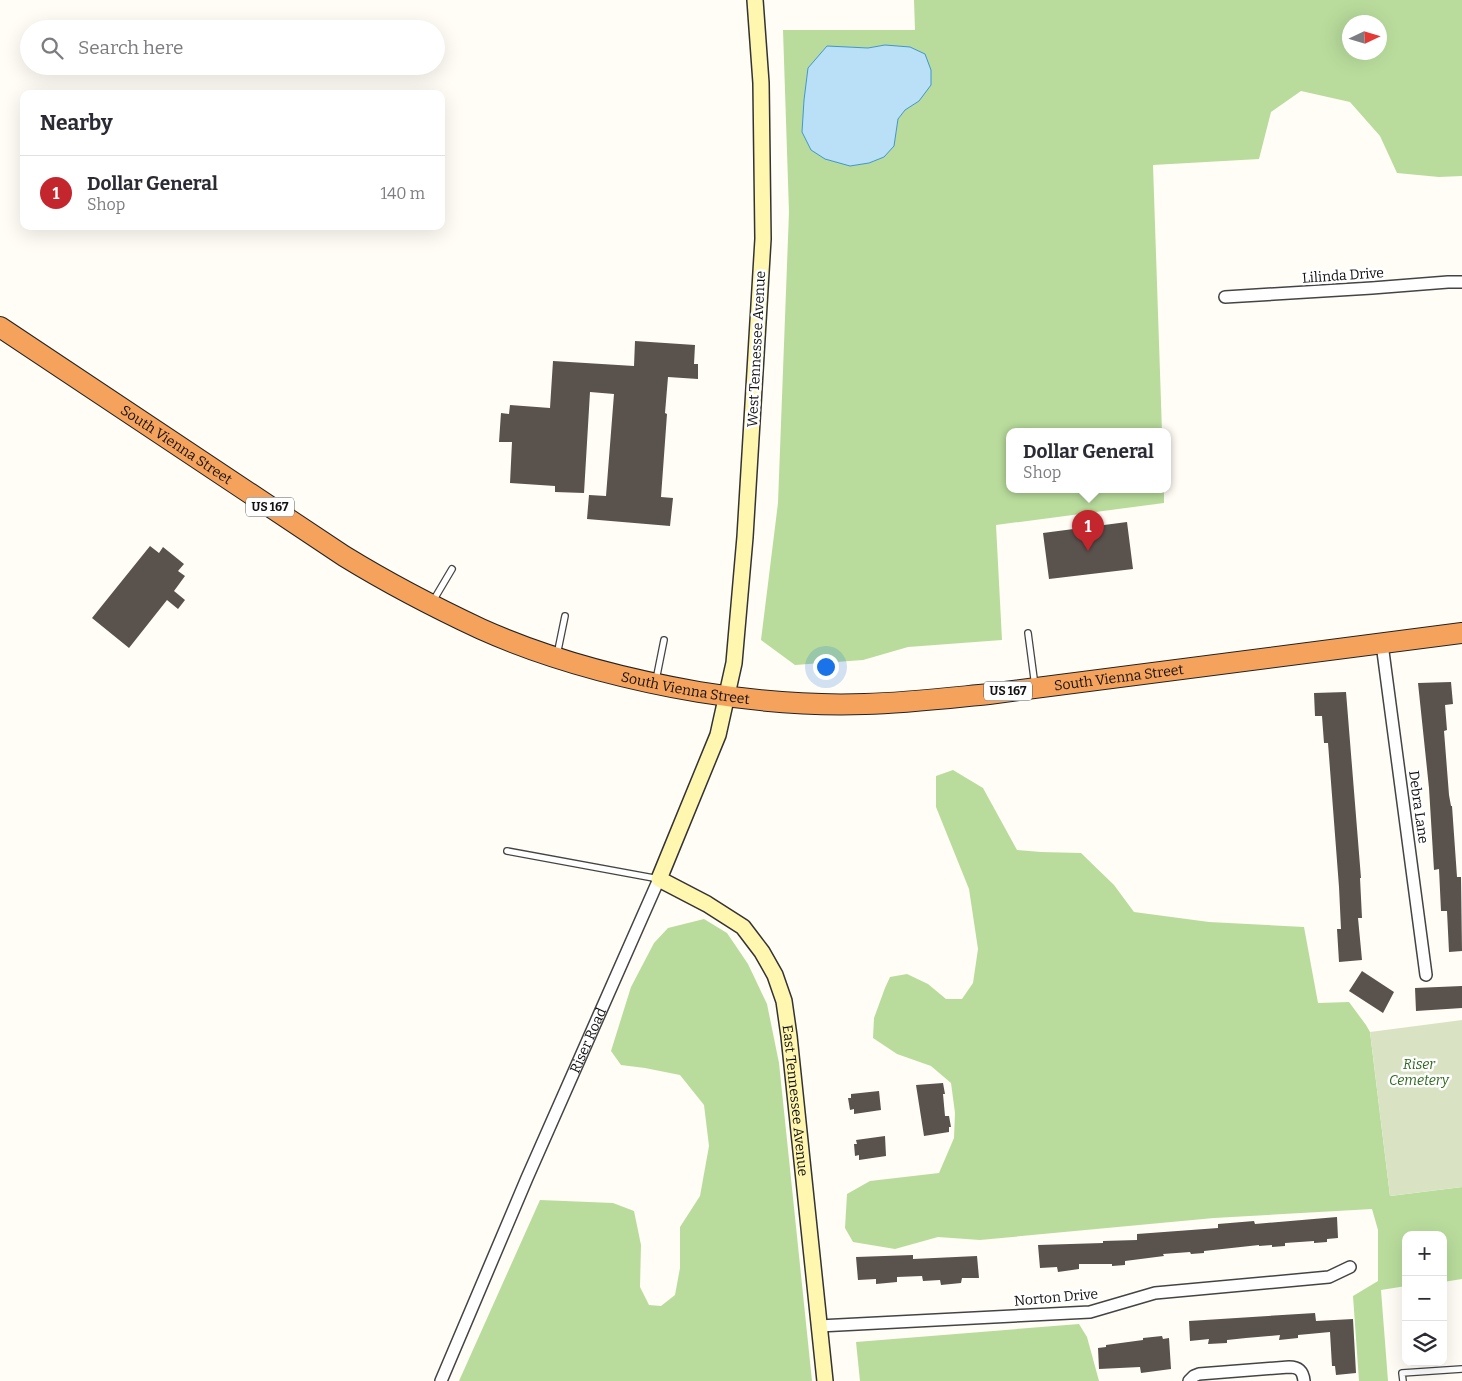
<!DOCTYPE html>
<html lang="en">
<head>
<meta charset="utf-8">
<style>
  body { margin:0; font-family:Bitter,serif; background:#f2f2f3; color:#2b2b33 }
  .controls { position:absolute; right:15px; bottom:15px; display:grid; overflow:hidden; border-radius:10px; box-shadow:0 5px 20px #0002 }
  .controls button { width:45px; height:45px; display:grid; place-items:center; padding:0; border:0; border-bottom:1px solid #e1e1e2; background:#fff; color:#2b2b33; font:25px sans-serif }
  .compass { position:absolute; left:1342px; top:15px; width:45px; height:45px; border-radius:50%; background:#fff; box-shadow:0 5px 20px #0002; rotate:86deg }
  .you { position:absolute; left:825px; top:666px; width:18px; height:18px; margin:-12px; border:4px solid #fff; border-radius:50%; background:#1a73e8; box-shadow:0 0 0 8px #1a73e833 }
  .badge { display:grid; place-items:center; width:32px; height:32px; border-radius:50%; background:#c4262e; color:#fff; font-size:16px; font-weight:700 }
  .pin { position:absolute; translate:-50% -41px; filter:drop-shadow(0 1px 2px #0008) }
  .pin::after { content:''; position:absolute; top:26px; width:18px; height:15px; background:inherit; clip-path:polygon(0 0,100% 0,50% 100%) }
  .popup { position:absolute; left:1006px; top:428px; width:165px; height:65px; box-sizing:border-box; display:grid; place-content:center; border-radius:10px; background:#fff; filter:drop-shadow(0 1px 4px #0005); font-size:16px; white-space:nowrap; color:#7c7c81 }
  .popup b { font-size:19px; color:#2b2b33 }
  .popup::after { content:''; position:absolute; left:50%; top:100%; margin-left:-10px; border:10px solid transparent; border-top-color:#fff }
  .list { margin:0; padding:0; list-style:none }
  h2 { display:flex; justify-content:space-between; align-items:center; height:65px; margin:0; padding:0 20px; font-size:21px }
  h2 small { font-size:16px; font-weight:400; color:#7c7c81 }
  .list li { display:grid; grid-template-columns:32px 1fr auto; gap:15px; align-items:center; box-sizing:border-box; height:75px; padding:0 20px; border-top:1px solid #e1e1e2 }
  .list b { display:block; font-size:19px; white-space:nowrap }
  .list p { margin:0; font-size:16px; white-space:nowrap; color:#7c7c81 }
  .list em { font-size:16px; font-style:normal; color:#7c7c81 }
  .icon { flex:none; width:28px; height:28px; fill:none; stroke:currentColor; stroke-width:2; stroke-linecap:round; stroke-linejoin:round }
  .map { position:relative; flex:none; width:1462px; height:1381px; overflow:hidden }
  .search { position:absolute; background:#fff; box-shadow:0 5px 20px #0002; left:20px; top:20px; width:425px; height:55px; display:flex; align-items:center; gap:12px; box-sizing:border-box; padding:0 18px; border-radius:28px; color:#7c7c81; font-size:19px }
  .panel { position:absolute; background:#fff; box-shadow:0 5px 20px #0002; left:20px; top:90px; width:425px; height:140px; border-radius:10px }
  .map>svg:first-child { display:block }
</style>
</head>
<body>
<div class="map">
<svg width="1462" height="1381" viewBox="0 0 1462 1381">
  <rect width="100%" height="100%" fill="#fffdf5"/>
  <path fill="#b9dc9c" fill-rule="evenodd" d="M914,0h548v176l-23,1 -42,-4 -17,-37 -30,-34 -49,-11 -30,21 -12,47 -106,6 9,267h-153v58h155v13l-168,22 6,115 -94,7 -45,13 -68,5 -34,-25 17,-137 11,-291 -6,-182h132zM1350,22h30v30h-30zM885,45l34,56 -14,9 -7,9 -2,14 -12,24 -15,6 -19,3 -48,-34 2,-32 4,-32 42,-21 18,1z
    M953,770l30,18 34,62 24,2 40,1 33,32 20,27 75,10 95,5 14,76 31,-1 17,23 4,7 20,164 72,-9v92l-19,3v-47h-37v51l-25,4 7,91h-29l-6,-85 25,-15v-51l-6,-21 -158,9 -234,22 -42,-3 -43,12 -42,-7 -8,-14 2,-34 23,-13 69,-8 15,-35 1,-25 -4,-30 -20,-17 -34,-12 -24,-16 1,-20 11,-30 5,-11 17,-3 21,10 18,15h16l11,-16 5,-34 -9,-60 -33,-82v-31z
    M704,919l23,14 21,31 19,40 12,59 33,318h-353l81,-181 73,3 21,8 7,34 -1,42 9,18 12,1 14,-11 5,-27v-41l20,-31 9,-50 -5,-41 -24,-30 -35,-7 -24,-3 -10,-14 20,-64 23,-44 14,-15z
    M1079,1324l8,13 12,44h-239l-4,-39z"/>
  <path fill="#d9e3c4" d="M1462,1020v167l-72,9 -20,-164z"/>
  <path fill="#b9e0f7" stroke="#3f96cf" d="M885,45l25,2 15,7 6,16v15l-12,16 -14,9 -7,9 -4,27 -10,11 -15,6 -19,3 -25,-7 -14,-9 -9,-18 2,-32 4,-32 19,-22 41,2z"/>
  <path fill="#5a524d" d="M635,341l60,4 -1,19h4v15l-30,-2 -3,36 2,1 -6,83 12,1 -3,28 -83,-7 2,-24 17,1 8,-102 -24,-2 -6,101 -29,-1v-6l-45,-3 2,-41h-13l2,-29 8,1 1,-9 40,3 3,-47 81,5z
    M1127,522l6,47 -84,10 -6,-46z
    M150,546l9,7 4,-6 21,17 -6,7 7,5 -11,15 11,9 -7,9 -11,-9 -38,48 -37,-30z
    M1451,682l2,22 -8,1 2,25 -3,1 5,64 2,11h1l5,71h4l1,74 -13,1 -2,-41h-6l-2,-42 -5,1 -5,-82 -11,-105z
    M1346,692l15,186h-1l2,40h-4l4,42 -23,2 -2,-33h4l-2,-42 -11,-144h-4l-2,-27h-7l-1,-23z
    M1362,971l32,21 -11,21 -34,-22z
    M1462,986v22l-46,3 -1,-23z
    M943,1083l2,11h-2l2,22h4l2,11h-2v5l-25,4 -8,-51z
    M879,1091l2,19 -27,4v-5l-4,1 -2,-12h3v-4z
    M885,1136l1,20 -27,4v-5l-4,1 -1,-12h3l-1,-4z
    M1337,1217l1,21 -11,1v3l-13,1v-2l-29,2v3l-13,1v-2l-13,1v-1l-55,6v2l-13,1 -1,-2 -27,2 1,2 -39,5v4l-13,1v-2h-33v5l-21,3 -1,-5 -17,1 -2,-23 65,-2v-2l34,-1v-6l81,-6v-4l36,-3 1,3z
    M913,1255v4l64,-3 2,22h-17l-1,5 -20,2 -1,-5 -17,1 -1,-5 -25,1v5l-21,2v-5l-18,1 -2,-23z
    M1315,1313l1,8 37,-2 3,54 -20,2 -1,-9h-3l-2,-34 -32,3v3l-19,2 1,-5 -34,3 -19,2v3l-19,1 1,-5 -19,2 -1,-20z
    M1162,1336l1,3 6,-1 2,31 -30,4 -1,-6 -41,2 -1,-21 8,-1v-2l37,-5v-2z"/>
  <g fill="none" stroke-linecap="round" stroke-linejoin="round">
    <defs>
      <path id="lane" d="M433,601l19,-32
        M1028,633l7,53
        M557,655l8,-39
        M656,680l8,-40
        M507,851l152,28
        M1403,1381l-1,-8 60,-4"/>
      <g id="street">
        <path d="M1225,297l147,-9 76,-6h14"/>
        <path d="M1382,644l44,331"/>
        <path d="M819,1326l271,-14 65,-19 174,-16 21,-10"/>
        <path id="s1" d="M441,1381l86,-203 132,-299"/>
        <path d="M1189,1381l5,-5 5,-2 90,-7c10,0 14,4 15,14"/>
      </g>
      <g id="secondary">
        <path id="s2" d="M755,0l6,83 2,156 -18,298 -11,126 -16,72 -59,144 48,25 36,23 19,25 13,23 9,26 5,35 36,345"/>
      </g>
      <g id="highway">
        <path id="s3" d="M0,327l344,229c44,27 90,51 137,73 69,31 143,50 218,63 55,9 110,14 166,12 41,-1 83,-6 124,-10l473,-61"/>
      </g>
    </defs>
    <use href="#lane" stroke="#444" stroke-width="8"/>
    <use href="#street" stroke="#444" stroke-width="14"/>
    <use href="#secondary" stroke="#333" stroke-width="18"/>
    <use href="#highway" stroke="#222" stroke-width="22"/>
    <use href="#lane" stroke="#fff" stroke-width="5.5"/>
    <use href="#street" stroke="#fff" stroke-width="11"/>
    <use href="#secondary" stroke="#fff6b0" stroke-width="15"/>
    <use href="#highway" stroke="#f5a25d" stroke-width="20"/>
  </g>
  <g text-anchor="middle" stroke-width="5" stroke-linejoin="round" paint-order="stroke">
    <g fill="#fff" stroke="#585858" stroke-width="1">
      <rect x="246" y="497.5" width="48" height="19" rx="4"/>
      <rect x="984" y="681.5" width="48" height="19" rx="4"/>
    </g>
    <g font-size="12" font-weight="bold" fill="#111">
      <text x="270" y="511">US 167</text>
      <text x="1008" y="695">US 167</text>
    </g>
    <g font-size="14" fill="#111" stroke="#fff">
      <text transform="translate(1343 275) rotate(-4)" y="5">Lilinda Drive</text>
      <text transform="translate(756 349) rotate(-87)" y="5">West Tennessee Avenue</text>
      <text dy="5" stroke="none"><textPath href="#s3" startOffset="212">South Vienna Street</textPath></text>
      <text dy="5" stroke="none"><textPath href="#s3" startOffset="1218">South Vienna Street</textPath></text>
      <text dy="5" stroke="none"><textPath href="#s3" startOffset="782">South Vienna Street</textPath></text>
      <text transform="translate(1419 807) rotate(82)" y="5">Debra Lane</text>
      <text dy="5" stroke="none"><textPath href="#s1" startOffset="371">Riser Road</textPath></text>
      <text dy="5" stroke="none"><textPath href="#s2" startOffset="1176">East Tennessee Avenue</textPath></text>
      <text transform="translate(1056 1297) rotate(-5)" y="5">Norton Drive</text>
    </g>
    <g font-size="14" font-style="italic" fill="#2f6b1f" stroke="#fff">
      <text x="1419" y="1069">Riser<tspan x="1419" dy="16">Cemetery</tspan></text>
    </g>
  </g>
</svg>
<div class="controls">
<button>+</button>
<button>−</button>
<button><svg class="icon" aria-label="layers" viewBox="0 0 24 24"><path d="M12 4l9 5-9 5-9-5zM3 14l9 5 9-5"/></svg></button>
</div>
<svg class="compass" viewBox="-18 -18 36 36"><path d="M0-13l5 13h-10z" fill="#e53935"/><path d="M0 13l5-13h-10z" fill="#7c7c81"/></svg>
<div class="you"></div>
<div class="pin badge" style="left:1088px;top:551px">1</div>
<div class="popup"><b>Dollar General</b>Shop</div>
<div class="search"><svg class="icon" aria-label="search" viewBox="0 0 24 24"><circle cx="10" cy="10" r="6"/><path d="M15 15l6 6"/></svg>Search here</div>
<section class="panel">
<h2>Nearby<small></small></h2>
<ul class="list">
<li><span class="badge">1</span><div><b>Dollar General</b><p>Shop</p></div><em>140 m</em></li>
</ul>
</section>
</div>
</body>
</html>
